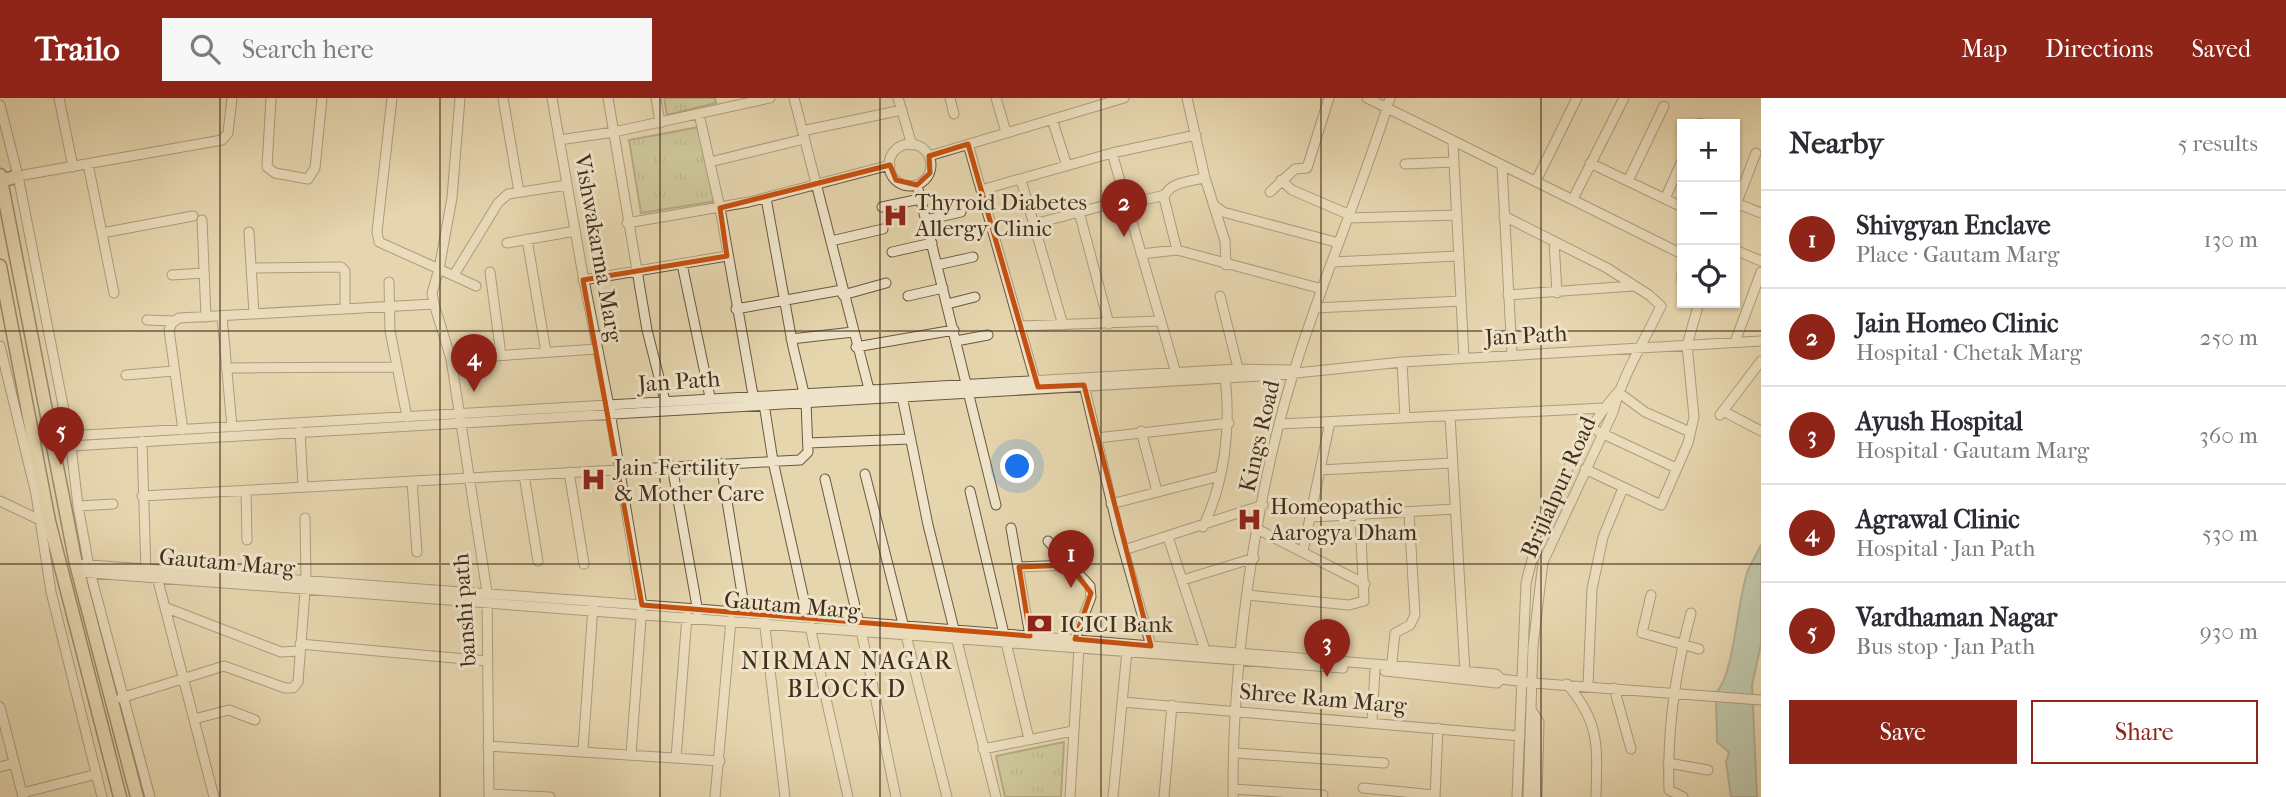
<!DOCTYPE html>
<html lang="en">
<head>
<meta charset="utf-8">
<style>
  body { margin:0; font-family:"IM FELL French Canon",serif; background:#f7f7f7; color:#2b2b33 }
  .controls { position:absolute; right:21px; top:21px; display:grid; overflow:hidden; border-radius:0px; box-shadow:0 2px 5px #0004 }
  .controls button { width:63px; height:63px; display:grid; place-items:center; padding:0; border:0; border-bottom:2px solid #e1e1e2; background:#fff; color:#2b2b33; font:35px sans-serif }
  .you { position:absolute; left:1018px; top:369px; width:24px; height:24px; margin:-18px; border:5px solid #fff; border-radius:50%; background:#1a73e8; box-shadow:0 0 0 10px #1a73e833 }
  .badge { display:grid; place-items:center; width:46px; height:46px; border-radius:50%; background:#8f2418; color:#fff; font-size:23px; font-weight:700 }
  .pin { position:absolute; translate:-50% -58px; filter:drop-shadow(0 2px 4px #0008) }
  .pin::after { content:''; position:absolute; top:37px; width:24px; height:21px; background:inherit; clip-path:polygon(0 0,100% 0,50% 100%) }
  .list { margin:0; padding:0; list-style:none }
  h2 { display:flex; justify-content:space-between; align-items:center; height:91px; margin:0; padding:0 28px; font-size:30px }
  h2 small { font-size:23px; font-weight:400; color:#7c7c81 }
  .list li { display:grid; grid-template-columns:46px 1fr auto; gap:21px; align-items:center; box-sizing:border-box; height:98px; padding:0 28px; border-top:2px solid #e1e1e2 }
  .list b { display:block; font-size:26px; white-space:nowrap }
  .list p { margin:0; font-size:23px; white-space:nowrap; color:#7c7c81 }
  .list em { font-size:23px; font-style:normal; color:#7c7c81 }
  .actions { display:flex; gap:14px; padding:21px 28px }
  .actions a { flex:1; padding:16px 0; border:2px solid #8f2418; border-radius:0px; text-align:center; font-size:24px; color:#8f2418 }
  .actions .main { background:#8f2418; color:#fff }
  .icon { flex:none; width:38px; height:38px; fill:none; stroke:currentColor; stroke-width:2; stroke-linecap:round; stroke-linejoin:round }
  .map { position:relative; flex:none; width:1761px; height:699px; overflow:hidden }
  header { display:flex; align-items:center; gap:42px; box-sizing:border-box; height:98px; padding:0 35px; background:#8f2418; color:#fff }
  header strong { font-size:33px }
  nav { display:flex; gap:38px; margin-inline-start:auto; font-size:24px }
  .search { width:490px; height:63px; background:#f7f7f7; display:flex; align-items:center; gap:18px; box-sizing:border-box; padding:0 24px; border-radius:0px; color:#7c7c81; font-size:26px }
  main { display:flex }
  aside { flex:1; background:#fff }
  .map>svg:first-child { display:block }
</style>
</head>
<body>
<header>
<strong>Trailo</strong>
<div class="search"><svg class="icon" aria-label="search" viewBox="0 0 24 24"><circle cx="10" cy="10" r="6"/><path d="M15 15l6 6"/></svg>Search here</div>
<nav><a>Map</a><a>Directions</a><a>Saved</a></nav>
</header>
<main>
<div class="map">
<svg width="1761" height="699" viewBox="0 0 1761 699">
  <defs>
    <pattern id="park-tufts" width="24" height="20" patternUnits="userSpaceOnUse" patternTransform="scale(1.75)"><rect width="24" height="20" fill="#b7bd89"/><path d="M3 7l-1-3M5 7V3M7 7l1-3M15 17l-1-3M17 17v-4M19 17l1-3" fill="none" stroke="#969a6f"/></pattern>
  </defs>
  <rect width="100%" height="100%" fill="#e6d6ae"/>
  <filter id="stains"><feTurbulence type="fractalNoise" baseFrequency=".00286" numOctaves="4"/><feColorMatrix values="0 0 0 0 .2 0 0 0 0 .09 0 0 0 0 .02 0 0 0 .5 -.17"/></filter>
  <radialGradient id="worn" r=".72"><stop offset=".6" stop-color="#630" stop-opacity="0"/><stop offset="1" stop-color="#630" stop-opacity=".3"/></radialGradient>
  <path fill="url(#park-tufts)" stroke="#7c7652" stroke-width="2" d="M664,0h51l1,5 -49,12z
    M699,29l17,74 -75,12 -12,-73z
    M1064,644l-3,55h-56l-9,-41z"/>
  <path fill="#96b9a9" stroke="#748170" stroke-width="2" d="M1761,447v99l-9,41 5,112h-26l-5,-35 3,-10 -12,-10 -1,-49c19,-20 21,-94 32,-123 4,-8 9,-17 13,-25z"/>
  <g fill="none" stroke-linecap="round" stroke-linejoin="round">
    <defs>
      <path id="minor" d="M59,0l14,69
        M271,0l-4,69 8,6 33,6 7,-11 7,-70
        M392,0l-15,134 2,10 60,27 -7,24 2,11 17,55 36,233 2,205
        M460,0l-8,100 -13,71 37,17
        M503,0l16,94
        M552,0l30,172 27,136 33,199 -11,149
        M608,0l39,232 18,71
        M656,0l4,25
        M794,0l76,295
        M898,0l14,47
        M950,0l4,16
        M996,0l10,34
        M1187,0l18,80 20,63 1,24
        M1367,0l315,156
        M0,7l18,71 53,270 7,60 12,66 60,225
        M699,16l21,94 33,187
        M1052,21l15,47
        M1699,26l1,-1
        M802,33l100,-21
        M559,42l55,-8 156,-34
        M1453,45l11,215
        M968,46l67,236
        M889 67a21 21 0 1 1 42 0a21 21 0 1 1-42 0Z
        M1112,55l64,220
        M929,58l195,-58
        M710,64l94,-23
        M1590,65l92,44
        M88,66l26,129
        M1405,66l49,-2
        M1502,68l10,189
        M18,78l204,-36 6,-7 4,-35
        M1021,82l42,145
        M1281,82l11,10 58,25
        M1536,83l41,-83
        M1628,83l36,-75
        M917,87l79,320
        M981,92l131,-37 84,-18
        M1270,94l25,-23 12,-1 22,-70
        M766,100l27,149 11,46
        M1148,101l17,-4
        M1573,101l51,-101
        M1665,101l17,-38
        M1736,105l25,10
        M1214,107l9,7 116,31
        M882,109l38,-8
        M1735,109l21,-54
        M1079,114l30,112
        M1504,118l103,52 42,27 12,11c-17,36 -38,68 -48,106l-70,150 -10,84 -5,151
        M1349,120l108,-3
        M202,122l4,97
        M926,122l35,-8
        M627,125l122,-21 141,-37
        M1034,126l91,-24
        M249,134l5,82
        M102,135l91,-17
        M527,141l19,113
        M831,143l52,-12
        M1554,143l3,52
        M507,145l68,-12
        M1177,152l-13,-52c4,-16 27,-17 41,-20
        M1735,152l26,11
        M892,154l40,-9
        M1141,156l36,-4 145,39
        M1333,164l125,-6
        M682,166l28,133
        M937,167l36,-8
        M251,170l90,-1 4,4v38
        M490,174l11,83
        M1682,175v9
        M172,177l32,-2
        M454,177l44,-72 10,-9 59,-9
        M583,182l144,-24
        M389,184l1,49 17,86
        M843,197l43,-12
        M1508,197l125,-9
        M908,198l35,-8
        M1220,198l19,76
        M947,206l28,-7
        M1315,210l146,-7
        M736,211l106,-19
        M222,218l10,111
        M147,222l27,1
        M1020,228l139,-5
        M791,241l62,-7
        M956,243l32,-6
        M1735,244l26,-70
        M0,248l36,148 15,98 51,205
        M856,249l98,-17
        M451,261l146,-10
        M1402,264l3,56
        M226,270l171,-1
        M126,277l48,-4
        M1084,287l34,145 33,116
        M1618,294l27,20 45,20
        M902,298l26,129 68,272
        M764,306l9,57 75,336
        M1723,313l38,20
        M1720,317l41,-54
        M1450,318l15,256
        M1281,326l323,-16
        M183,332l-14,-100 3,-7 7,-5 255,-14
        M300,333l3,56
        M1141,333l16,60
        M1597,333l79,37
        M67,338l1171,-67 53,1
        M1097,340l132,-15
        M142,343l4,131
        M808,345l102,-4
        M71,348l1206,-71 125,-13 359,-21
        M721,366l24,148
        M672,368l26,146
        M1585,371l76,36 27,-62 6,-26 -7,-72 12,-42
        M1320,372l132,-7
        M569,374l15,92
        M865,376l82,323
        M524,377l14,86
        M825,381l41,174 30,144
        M412,383l5,71
        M246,392l1,50
        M970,393l59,248
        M142,398l658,-36 8,-8 -2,-51
        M0,403l42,20
        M1111,406l109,-28
        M78,408l35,-2
        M1312,419l143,-8
        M1203,429c22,-46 28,-100 22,-150
        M1011,430l19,108
        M1259,432l106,54
        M1168,439l37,113
        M1048,443l42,45 1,11 -16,42
        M1124,452l139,-45
        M1303,453l27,-129
        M76,466l622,45 798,65 5,5 32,4 228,17
        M1019,469l51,-2
        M78,474l1265,96
        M156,475l58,224
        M1183,482l71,-22
        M1247,497l102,10 15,-4 -4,-86
        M1651,497l-9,38 57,16
        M167,510l114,44 18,-1
        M764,521l21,178
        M300,546l188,17
        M1385,573l112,12 4,-4
        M1391,573l4,-38 15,-8 5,-10 -6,-102
        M1567,586c34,40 30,63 29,113
        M1588,587l4,-96 11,-52 20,-49
        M1614,590l17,61
        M121,600l103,-32 61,22h8l5,-6 8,-103 -1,-61
        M1122,604l398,34
        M0,609l23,90
        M1532,613l7,11 -2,75
        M194,621l35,-9 26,10
        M1372,623l3,-51
        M488,648l232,15
        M983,651l90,-18
        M583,652l10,-144
        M1236,655l148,10
        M676,660l11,-142
        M1668,665l40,7
        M0,669l14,-4
        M1363,690l72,7
        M1233,691l90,6
        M22,695l75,-19
        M489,696l61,3
        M715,699l16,-177
        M1070,699l9,-150
        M1113,699l14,-146
        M1164,699l8,-92
        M1233,699c-1,-132 22,-303 62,-429 28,-91 67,-179 95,-270
        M1435,699l3,-69
        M1517,699l9,-214c14,-61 50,-143 91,-190
        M1683,699l-14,-7c-2,-61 6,-118 22,-177"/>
      <path id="highway" d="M0,77l76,389 61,233
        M1,83l17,-5
        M0,168l49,255 71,276"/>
    </defs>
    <use href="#minor" stroke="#6a5840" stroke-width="11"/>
    <use href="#highway" stroke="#412e1b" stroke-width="15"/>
    <use href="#minor" stroke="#efe4ca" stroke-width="9"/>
    <use href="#highway" stroke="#e6d6ae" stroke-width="12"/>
  </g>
  <path d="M0 0H1761V699H0ZM968,46l70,243 46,-2 67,261 -76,-7 16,-46 -21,-28 -51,2 11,69 -388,-31 -59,-325 144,-24 -7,-48 170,-43 6,15 21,5 13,-12 -1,-17z" fill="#e6d6ae" fill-opacity=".55" fill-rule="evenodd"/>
  <path fill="none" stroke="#c7500f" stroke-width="5" stroke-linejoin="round" d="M968,46l70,243 46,-2 67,261 -76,-7 16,-46 -21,-28 -51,2 11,69 -388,-31 -59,-325 144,-24 -7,-48 170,-43 6,15 21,5 13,-12 -1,-17z"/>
  <path fill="none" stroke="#412e1b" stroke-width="2" stroke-opacity="0.55" d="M220,0v699M440,0v699M660,0v699M880,0v699M1101,0v699M1321,0v699M1541,0v699M0,233h1761M0,466h1761"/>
  <defs>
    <symbol id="hospital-bare" viewBox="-9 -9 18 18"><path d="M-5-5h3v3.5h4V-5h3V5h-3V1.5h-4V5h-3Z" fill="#8f2418" stroke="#efe4ca" stroke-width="2.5" paint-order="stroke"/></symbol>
    <symbol id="bank-bare" viewBox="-9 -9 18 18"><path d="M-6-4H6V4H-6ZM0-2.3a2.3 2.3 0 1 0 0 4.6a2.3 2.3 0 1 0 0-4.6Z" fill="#8f2418" stroke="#efe4ca" stroke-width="2.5" paint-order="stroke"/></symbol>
  </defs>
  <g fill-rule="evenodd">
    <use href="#hospital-bare" x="878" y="100" width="35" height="35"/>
    <use href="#hospital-bare" x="576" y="364" width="35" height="35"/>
    <use href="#hospital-bare" x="1232" y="404" width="35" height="35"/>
    <use href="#bank-bare" x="1022" y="508" width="35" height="35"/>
  </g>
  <g text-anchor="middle" stroke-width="6" stroke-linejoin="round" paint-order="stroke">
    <g font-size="23" fill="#412e1b" stroke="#efe4ca" text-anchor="start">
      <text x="915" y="112">Thyroid Diabetes<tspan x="915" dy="26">Allergy Clinic</tspan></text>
      <text x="614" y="377">Jain Fertility<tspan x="614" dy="26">&amp; Mother Care</tspan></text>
      <text x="1270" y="416">Homeopathic<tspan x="1270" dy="26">Aarogya Dham</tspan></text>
      <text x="1060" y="534">ICICI Bank</text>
    </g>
    <g font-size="23" fill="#412e1b" stroke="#efe4ca">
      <text transform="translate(599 150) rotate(80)" y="8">Vishwakarma Marg</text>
      <text transform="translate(1526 237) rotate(-3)" y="8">Jan Path</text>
      <text transform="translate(679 283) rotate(-4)" y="8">Jan Path</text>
      <text transform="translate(1259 338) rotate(-77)" y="8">Kings Road</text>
      <text transform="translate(1558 389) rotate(-66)" y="8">Brijlalpur Road</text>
      <text transform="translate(227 464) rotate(5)" y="8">Gautam Marg</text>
      <text transform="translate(792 507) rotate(5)" y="8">Gautam Marg</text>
      <text transform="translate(464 512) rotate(-94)" y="8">banshi path</text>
      <text transform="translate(1323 600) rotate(5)" y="8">Shree Ram Marg</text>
    </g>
    <g font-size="24" letter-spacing="2" fill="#412e1b" stroke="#efe4ca">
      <text x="847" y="571">NIRMAN NAGAR<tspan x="847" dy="28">BLOCK D</tspan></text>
    </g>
  </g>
  <rect width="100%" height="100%" filter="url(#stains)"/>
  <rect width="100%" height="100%" fill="url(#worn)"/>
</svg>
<div class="controls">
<button>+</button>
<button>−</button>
<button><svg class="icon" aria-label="locate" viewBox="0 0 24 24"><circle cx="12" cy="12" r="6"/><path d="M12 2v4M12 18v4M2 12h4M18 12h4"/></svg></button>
</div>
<div class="you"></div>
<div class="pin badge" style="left:1071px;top:490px">1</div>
<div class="pin badge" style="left:1124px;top:139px">2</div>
<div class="pin badge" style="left:1327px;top:579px">3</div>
<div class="pin badge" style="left:474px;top:294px">4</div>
<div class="pin badge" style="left:61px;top:367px">5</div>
</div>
<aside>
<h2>Nearby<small>5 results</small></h2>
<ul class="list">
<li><span class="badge">1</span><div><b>Shivgyan Enclave</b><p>Place · Gautam Marg</p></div><em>130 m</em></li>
<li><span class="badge">2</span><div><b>Jain Homeo Clinic</b><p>Hospital · Chetak Marg</p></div><em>250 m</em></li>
<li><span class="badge">3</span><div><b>Ayush Hospital</b><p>Hospital · Gautam Marg</p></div><em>360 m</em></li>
<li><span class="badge">4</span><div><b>Agrawal Clinic</b><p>Hospital · Jan Path</p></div><em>530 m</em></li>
<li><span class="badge">5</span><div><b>Vardhaman Nagar</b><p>Bus stop · Jan Path</p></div><em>930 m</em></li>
</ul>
<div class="actions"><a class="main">Save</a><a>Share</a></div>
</aside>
</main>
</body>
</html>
